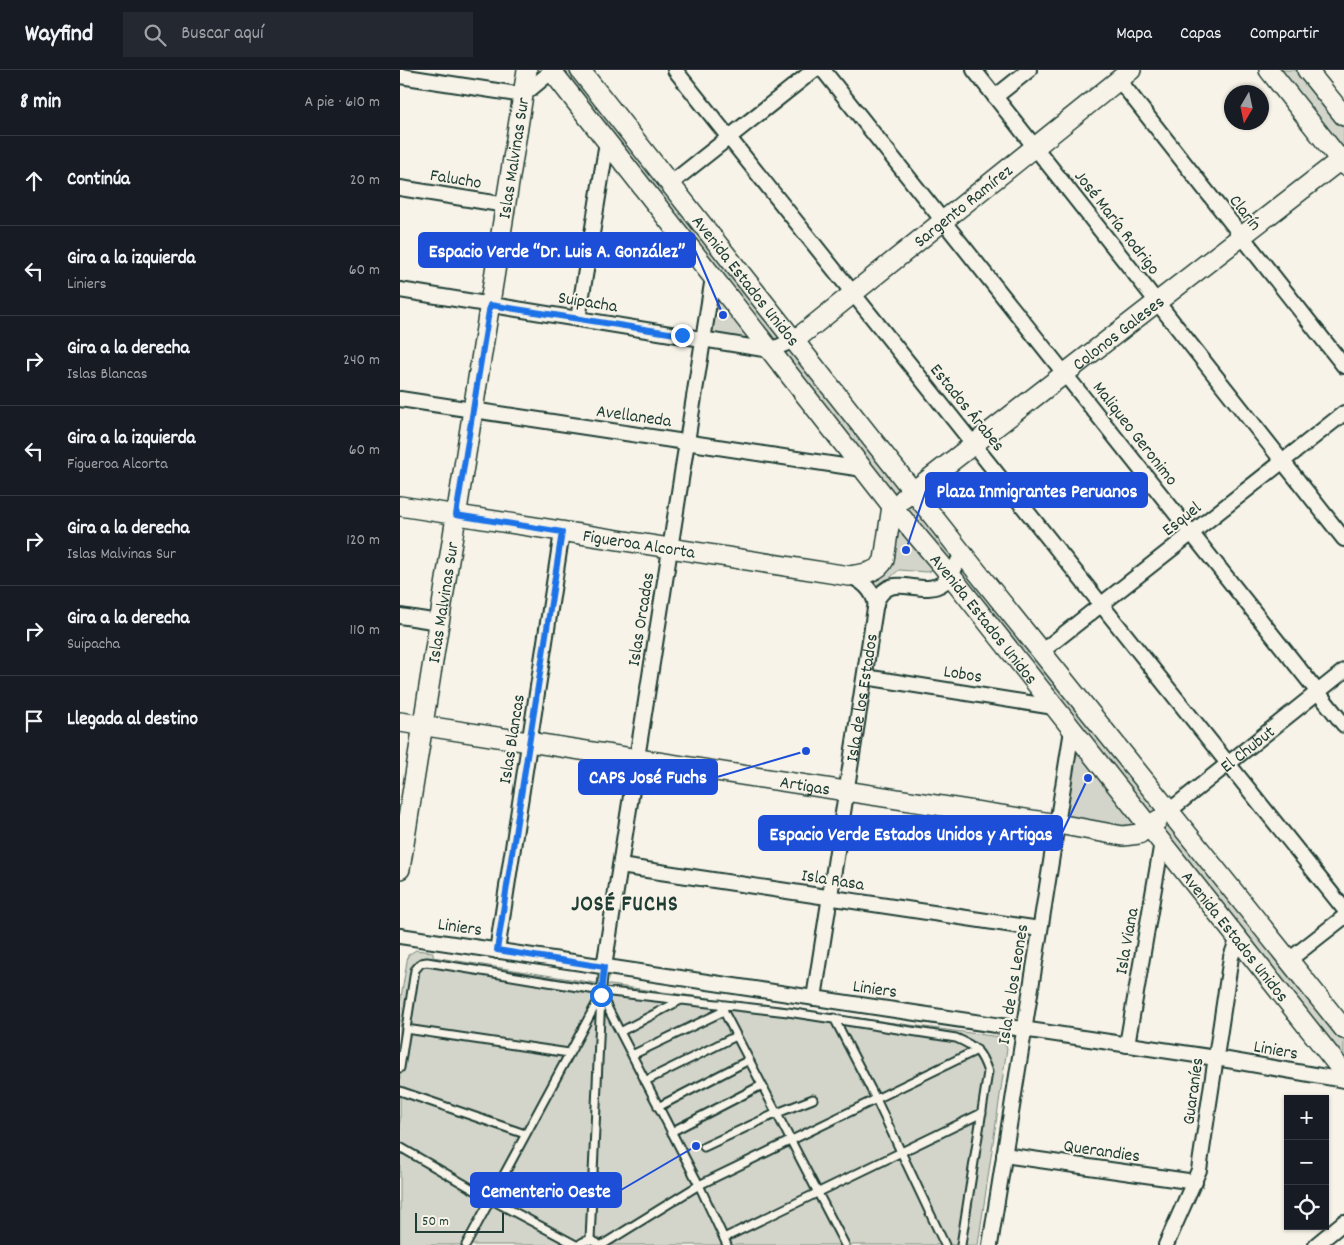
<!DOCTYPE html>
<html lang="es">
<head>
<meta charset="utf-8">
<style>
  body { margin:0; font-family:Dekko,sans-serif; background:#242831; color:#f1f3f6 }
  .controls { position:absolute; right:15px; bottom:15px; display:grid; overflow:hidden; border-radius:0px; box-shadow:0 1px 4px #0004 }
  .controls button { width:45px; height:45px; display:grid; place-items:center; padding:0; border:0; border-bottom:1px solid #363941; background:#171b24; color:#f1f3f6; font:25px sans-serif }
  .compass { position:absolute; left:824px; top:15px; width:45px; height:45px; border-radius:50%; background:#171b24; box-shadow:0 1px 4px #0004; rotate:189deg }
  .scale { position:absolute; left:15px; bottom:12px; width:89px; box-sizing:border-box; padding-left:5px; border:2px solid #1f3d34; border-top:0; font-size:14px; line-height:18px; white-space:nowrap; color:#1f3d34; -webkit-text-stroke:4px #f7f3e8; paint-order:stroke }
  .stop { position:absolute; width:15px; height:15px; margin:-11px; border:4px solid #1a73e8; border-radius:50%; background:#fff }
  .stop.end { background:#1a73e8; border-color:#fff; box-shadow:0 1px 5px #0008 }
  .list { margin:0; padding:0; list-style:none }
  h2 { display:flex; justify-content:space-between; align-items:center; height:65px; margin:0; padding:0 20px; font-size:21px }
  h2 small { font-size:16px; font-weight:400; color:#9ea1a6 }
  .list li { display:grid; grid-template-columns:32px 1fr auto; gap:15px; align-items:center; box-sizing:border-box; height:90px; padding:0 20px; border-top:1px solid #363941 }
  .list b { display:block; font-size:19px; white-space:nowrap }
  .list p { margin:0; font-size:16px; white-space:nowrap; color:#9ea1a6 }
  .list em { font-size:16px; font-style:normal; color:#9ea1a6 }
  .icon { flex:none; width:28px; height:28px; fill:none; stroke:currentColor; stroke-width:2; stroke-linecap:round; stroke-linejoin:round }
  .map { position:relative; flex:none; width:944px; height:1175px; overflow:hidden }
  header { display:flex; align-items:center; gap:30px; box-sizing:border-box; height:70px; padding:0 25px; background:#171b24; border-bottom:1px solid #363941 }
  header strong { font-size:24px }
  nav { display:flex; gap:28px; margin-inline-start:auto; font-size:18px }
  .search { width:350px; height:45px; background:#242831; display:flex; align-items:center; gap:12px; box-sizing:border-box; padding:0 18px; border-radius:0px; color:#9ea1a6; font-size:19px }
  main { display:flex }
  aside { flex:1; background:#171b24 }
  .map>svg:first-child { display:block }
</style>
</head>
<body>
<header>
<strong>Wayfind</strong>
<div class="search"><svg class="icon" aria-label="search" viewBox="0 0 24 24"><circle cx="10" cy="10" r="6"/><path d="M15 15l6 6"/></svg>Buscar aquí</div>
<nav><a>Mapa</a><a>Capas</a><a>Compartir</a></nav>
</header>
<main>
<aside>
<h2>8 min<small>A pie · 610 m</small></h2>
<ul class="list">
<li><svg class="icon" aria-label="ahead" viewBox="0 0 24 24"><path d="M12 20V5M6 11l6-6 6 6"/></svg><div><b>Continúa</b></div><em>20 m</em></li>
<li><svg class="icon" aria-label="left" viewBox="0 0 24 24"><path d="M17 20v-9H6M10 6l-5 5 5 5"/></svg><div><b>Gira a la izquierda</b><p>Liniers</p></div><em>60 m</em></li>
<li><svg class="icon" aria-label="right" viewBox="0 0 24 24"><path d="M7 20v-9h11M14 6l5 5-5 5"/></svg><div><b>Gira a la derecha</b><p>Islas Blancas</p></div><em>240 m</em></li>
<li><svg class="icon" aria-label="left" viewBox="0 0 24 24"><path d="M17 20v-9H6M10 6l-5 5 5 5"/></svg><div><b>Gira a la izquierda</b><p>Figueroa Alcorta</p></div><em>60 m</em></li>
<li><svg class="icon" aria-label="right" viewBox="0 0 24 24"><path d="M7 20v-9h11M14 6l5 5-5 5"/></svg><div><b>Gira a la derecha</b><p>Islas Malvinas Sur</p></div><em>120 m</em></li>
<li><svg class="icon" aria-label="right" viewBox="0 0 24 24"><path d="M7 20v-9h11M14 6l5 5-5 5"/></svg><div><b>Gira a la derecha</b><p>Suipacha</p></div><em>110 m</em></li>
<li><svg class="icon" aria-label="arrive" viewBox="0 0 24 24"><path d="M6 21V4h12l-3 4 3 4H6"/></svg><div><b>Llegada al destino</b></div></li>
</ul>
</aside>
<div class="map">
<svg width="944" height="1175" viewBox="0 0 944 1175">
  <rect width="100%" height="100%" fill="#f7f3e8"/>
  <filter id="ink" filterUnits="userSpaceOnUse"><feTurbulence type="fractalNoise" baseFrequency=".02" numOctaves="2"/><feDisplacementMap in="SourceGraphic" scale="10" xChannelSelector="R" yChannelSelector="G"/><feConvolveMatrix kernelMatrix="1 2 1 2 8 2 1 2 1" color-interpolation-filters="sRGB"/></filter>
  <g filter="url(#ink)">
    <path fill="#d3d5ca" stroke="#79897f" d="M151,0h29l764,959v44l-194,-246 -27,9 -65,-12 14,-93z
      M869,0h38l37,46v49z
      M317,227l36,43 -42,-7z
      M501,456l30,39v6l-4,1 -28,-2 -6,5 -16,19 -13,-17 31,-48z
      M16,880l17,2v5l162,26 405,54 7,11 -29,197h-578v-241l8,-49z"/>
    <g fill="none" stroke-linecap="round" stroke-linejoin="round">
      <defs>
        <path id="lane" d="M201,925l98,190 28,60
          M320,934l125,241
          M434,948l42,81 69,146
          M6,959l163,24
          M220,962l61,-32
          M232,985l92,-44
          M0,998l15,-98 6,-7 6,-1 175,29 186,21 168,26c19,8 25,13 32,34l-27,173
          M245,1011l91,-45
          M0,1021l125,43
          M258,1037l91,-47
          M271,1062l91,-47
          M0,1077l90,52 86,46
          M304,1077l73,-34 36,-14
          M324,1168l258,-125
          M190,1170l11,-245 3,-28
          M66,1175l135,-250
          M179,1175c6,-6 14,-6 20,0
          M202,1175l97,-60 278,-135"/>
        <g id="street">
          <path d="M275,0l669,839"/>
          <path d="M423,0l521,655"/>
          <path d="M574,0l370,469"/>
          <path d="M0,6l123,19 29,-24"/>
          <path d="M719,10l225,286"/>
          <path d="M595,27l34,-27"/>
          <path d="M270,114l144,-114"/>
          <path d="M0,118l106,17"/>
          <path d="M0,220l370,60 25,-10"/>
          <path d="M178,249l29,-177"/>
          <path d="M0,329l463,70"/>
          <path d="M449,506c14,5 24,14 27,29"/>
          <path d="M0,546l39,6"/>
          <path d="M641,582l303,-239"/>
          <path d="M465,607l189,30"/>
          <path id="s1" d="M769,741l175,-140"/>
          <path d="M220,796l420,63"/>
          <path d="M0,866l816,122 128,22"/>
          <path d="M97,881l65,-419"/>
          <path d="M889,890l55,-43"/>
          <path d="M204,897l109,-690"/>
          <path id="s2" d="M414,928l62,-396c15,-33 45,-3 67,-19 10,-7 14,-20 19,-30"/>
          <path d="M727,975l35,-203"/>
          <path d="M604,1085l191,27"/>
          <path d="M590,1175l82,-515"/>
          <path d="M766,1175l33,-75 32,-213 7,-19"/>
          <path d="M916,1175l28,-23"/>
        </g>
        <g id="secondary">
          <path id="s3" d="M151,0l341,436 59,70 393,497"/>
          <path id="s4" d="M180,0l382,483 382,476"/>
          <path d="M869,0l75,95"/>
          <path d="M907,0l37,46"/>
          <path id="s5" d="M395,270l336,-270"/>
          <path id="s6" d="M503,429l441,-342"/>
          <path id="s7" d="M0,436l449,70c13,-2 29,-3 35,-16l8,-54"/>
          <path id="s8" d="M0,652l658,102 65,12 16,-2 19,-14"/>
          <path id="s9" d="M0,799l127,-799"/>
        </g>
      </defs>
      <use href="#lane" stroke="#1f3d34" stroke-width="11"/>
      <use href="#street" stroke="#1f3d34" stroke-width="18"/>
      <use href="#secondary" stroke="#1f3d34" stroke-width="22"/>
      <use href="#lane" stroke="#f7f3e8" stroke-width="7"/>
      <use href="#street" stroke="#f7f3e8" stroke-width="14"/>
      <use href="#secondary" stroke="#f7f3e8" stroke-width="19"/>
    </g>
  </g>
  <g fill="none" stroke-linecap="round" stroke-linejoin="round" filter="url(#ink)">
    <path stroke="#1a73e8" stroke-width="6" d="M201,925l3,-28 -107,-17 65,-418 -106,-17 34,-210 192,30"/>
  </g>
  <g text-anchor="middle" stroke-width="4" stroke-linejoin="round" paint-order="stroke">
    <g font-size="18" fill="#1f3d34" stroke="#f7f3e8">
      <text dy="6" stroke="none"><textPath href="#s9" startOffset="720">Islas Malvinas Sur</textPath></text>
      <text transform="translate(56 108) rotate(9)" y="6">Falucho</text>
      <text dy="6" stroke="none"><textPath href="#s5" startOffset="215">Sargento Ramírez</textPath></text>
      <text transform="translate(846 142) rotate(52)" y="6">Clarín</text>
      <text transform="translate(718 152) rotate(52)" y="6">José María Rodrigo</text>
      <text dy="6" stroke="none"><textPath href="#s4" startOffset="268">Avenida Estados Unidos</textPath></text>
      <text transform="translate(188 231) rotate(9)" y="6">Suipacha</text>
      <text dy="6" stroke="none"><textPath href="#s6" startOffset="272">Colonos Galeses</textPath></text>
      <text transform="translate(568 337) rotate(51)" y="6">Estados Árabes</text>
      <text transform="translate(234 345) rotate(8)" y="6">Avellaneda</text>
      <text transform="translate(736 363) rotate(52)" y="6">Maliqueo Geronimo</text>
      <text transform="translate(781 448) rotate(-38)" y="6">Esquel</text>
      <text dy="6" stroke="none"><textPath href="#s7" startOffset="242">Figueroa Alcorta</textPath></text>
      <text dy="6" stroke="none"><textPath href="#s9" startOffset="270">Islas Malvinas Sur</textPath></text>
      <text transform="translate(240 549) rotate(-81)" y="6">Islas Orcadas</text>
      <text dy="6" stroke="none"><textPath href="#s3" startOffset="699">Avenida Estados Unidos</textPath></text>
      <text transform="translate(563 603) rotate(9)" y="6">Lobos</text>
      <text dy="6" stroke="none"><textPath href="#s2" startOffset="304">Isla de los Estados</textPath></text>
      <text transform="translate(111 669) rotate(-81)" y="6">Islas Blancas</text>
      <text dy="6" stroke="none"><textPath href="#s1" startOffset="100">El Chubut</textPath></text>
      <text dy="6" stroke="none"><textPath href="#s8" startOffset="410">Artigas</textPath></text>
      <text transform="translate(433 809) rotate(9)" y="6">Isla Rasa</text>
      <text transform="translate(60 856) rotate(8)" y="6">Liniers</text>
      <text dy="6" stroke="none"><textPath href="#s3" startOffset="1104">Avenida Estados Unidos</textPath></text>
      <text transform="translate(726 871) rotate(-80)" y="6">Isla Viana</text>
      <text transform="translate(612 914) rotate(-81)" y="6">Isla de los Leones</text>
      <text transform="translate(475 918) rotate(8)" y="6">Liniers</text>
      <text transform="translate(876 979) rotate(10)" y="6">Liniers</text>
      <text transform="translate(792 1021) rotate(-82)" y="6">Guaraníes</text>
      <text transform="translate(702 1080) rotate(8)" y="6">Querandies</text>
    </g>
    <g font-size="22" font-weight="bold" letter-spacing="1" fill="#1f3d34" stroke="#f7f3e8">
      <text x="225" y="840">JOSÉ FUCHS</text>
    </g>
  </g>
  <path fill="none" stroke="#1d4ed8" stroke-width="2" d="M323 245L295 180M506 480L526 420M406 681L317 707M688 708L662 763M296 1076L221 1120"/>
  <g fill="#1d4ed8" stroke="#f7f3e8" stroke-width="2">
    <circle cx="323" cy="245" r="5"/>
    <circle cx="506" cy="480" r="5"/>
    <circle cx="406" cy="681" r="5"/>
    <circle cx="688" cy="708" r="5"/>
    <circle cx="296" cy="1076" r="5"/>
  </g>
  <g fill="#1d4ed8" stroke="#1d4ed8" stroke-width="2">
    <rect x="19" y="163" width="276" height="34" rx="5"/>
    <rect x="526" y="403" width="221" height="34" rx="5"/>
    <rect x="179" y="690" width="138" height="34" rx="5"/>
    <rect x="359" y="746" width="303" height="34" rx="5"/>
    <rect x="71" y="1103" width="150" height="34" rx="5"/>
  </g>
  <g font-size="19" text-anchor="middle" font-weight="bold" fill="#fff">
    <text x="157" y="187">Espacio Verde “Dr. Luis A. González”</text>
    <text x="637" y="427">Plaza Inmigrantes Peruanos</text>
    <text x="248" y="713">CAPS José Fuchs</text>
    <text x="511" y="770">Espacio Verde Estados Unidos y Artigas</text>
    <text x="146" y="1127">Cementerio Oeste</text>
  </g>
</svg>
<div class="controls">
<button>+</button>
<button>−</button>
<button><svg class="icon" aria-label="locate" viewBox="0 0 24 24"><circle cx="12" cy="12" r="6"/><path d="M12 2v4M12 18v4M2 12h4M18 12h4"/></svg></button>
</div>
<svg class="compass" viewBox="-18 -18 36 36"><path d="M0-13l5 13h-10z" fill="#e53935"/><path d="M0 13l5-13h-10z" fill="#9ea1a6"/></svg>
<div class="scale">50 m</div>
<div class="stop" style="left:201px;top:925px"></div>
<div class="stop end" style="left:282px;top:265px"></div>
</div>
</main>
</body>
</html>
